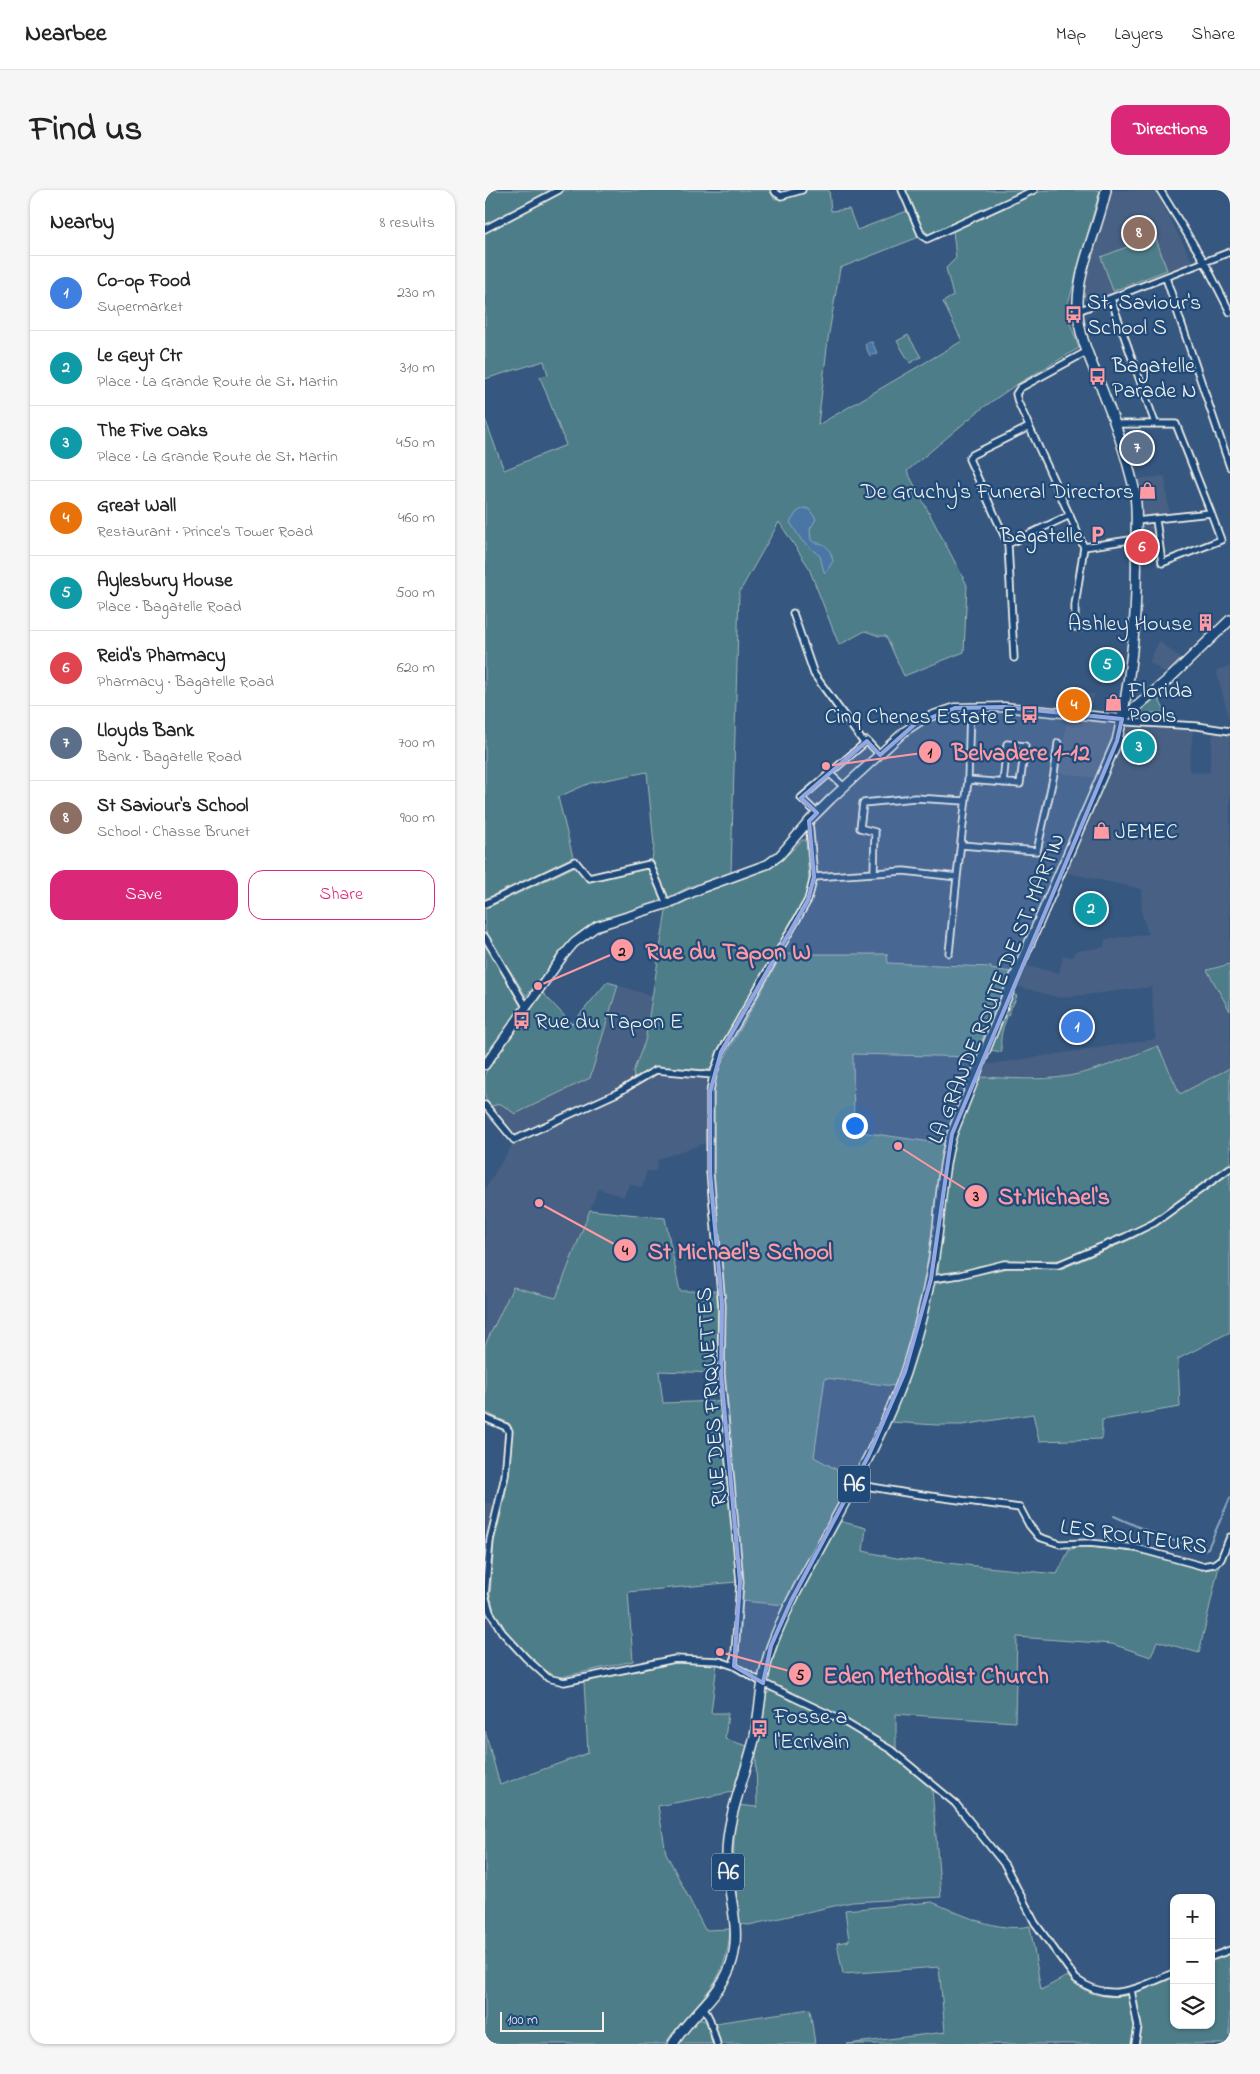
<!DOCTYPE html>
<html lang="en">
<head>
<meta charset="utf-8">
<style>
  body { margin:0; font-family:"Indie Flower",sans-serif; background:#f6f6f6; color:#222 }
  .controls { position:absolute; right:15px; bottom:15px; display:grid; overflow:hidden; border-radius:10px; box-shadow:0 1px 4px #0004 }
  .controls button { width:45px; height:45px; display:grid; place-items:center; padding:0; border:0; border-bottom:1px solid #e0e0e0; background:#fff; color:#222; font:25px sans-serif }
  .scale { position:absolute; left:15px; bottom:12px; width:104px; box-sizing:border-box; padding-left:5px; border:2px solid #f4f1e8; border-top:0; font-size:14px; line-height:18px; white-space:nowrap; color:#f4f1e8; -webkit-text-stroke:4px #1f4a7a; paint-order:stroke }
  .you { position:absolute; left:369px; top:935px; width:18px; height:18px; margin:-12px; border:4px solid #fff; border-radius:50%; background:#1a73e8; box-shadow:0 0 0 8px #1a73e833 }
  .badge { display:grid; place-items:center; width:32px; height:32px; border-radius:50%; background:#db2777; color:#fff; font-size:16px; font-weight:700 }
  .pin { position:absolute; translate:-50% -50%; border:2px solid #fff; box-shadow:0 1px 5px #0006 }
  .list { margin:0; padding:0; list-style:none }
  h2 { display:flex; justify-content:space-between; align-items:center; height:65px; margin:0; padding:0 20px; font-size:21px }
  h2 small { font-size:16px; font-weight:400; color:#767676 }
  .list li { display:grid; grid-template-columns:32px 1fr auto; gap:15px; align-items:center; box-sizing:border-box; height:75px; padding:0 20px; border-top:1px solid #e0e0e0 }
  .list b { display:block; font-size:19px; white-space:nowrap }
  .list p { margin:0; font-size:16px; white-space:nowrap; color:#767676 }
  .list em { font-size:16px; font-style:normal; color:#767676 }
  .actions { display:flex; gap:10px; padding:15px 20px }
  .actions a { flex:1; padding:11px 0; border:1px solid #db2777; border-radius:15px; text-align:center; font-size:18px; color:#db2777 }
  .actions .main { background:#db2777; color:#fff }
  .icon { flex:none; width:28px; height:28px; fill:none; stroke:currentColor; stroke-width:2; stroke-linecap:round; stroke-linejoin:round }
  .map { position:relative; flex:none; width:745px; height:1854px; overflow:hidden; border-radius:15px }
  header { display:flex; align-items:center; gap:30px; box-sizing:border-box; height:70px; padding:0 25px; background:#fff; border-bottom:1px solid #e0e0e0 }
  header strong { font-size:24px }
  nav { display:flex; gap:28px; margin-inline-start:auto; font-size:18px }
  .intro { display:flex; align-items:center; justify-content:space-between; box-sizing:border-box; height:120px; padding:0 30px }
  h1 { margin:0; font-size:35px }
  .button { padding:12px 22px; border-radius:15px; background:#db2777; color:#fff; font-size:18px; font-weight:700 }
  main { display:flex; gap:30px; padding:0 30px }
  aside { flex:1; background:#fff; border-radius:15px; box-shadow:0 1px 4px #0004 }
  .map>svg:first-child { display:block }
</style>
</head>
<body>
<header>
<strong>Nearbee</strong>
<nav><a>Map</a><a>Layers</a><a>Share</a></nav>
</header>
<div class="intro"><h1>Find us</h1><a class="button">Directions</a></div>
<main>
<aside>
<h2>Nearby<small>8 results</small></h2>
<ul class="list">
<li><span class="badge" style="background:#3f7fe0">1</span><div><b>Co-op Food</b><p>Supermarket</p></div><em>230 m</em></li>
<li><span class="badge" style="background:#0f9aa8">2</span><div><b>Le Geyt Ctr</b><p>Place · La Grande Route de St. Martin</p></div><em>310 m</em></li>
<li><span class="badge" style="background:#0f9aa8">3</span><div><b>The Five Oaks</b><p>Place · La Grande Route de St. Martin</p></div><em>450 m</em></li>
<li><span class="badge" style="background:#e8710a">4</span><div><b>Great Wall</b><p>Restaurant · Prince's Tower Road</p></div><em>460 m</em></li>
<li><span class="badge" style="background:#0f9aa8">5</span><div><b>Aylesbury House</b><p>Place · Bagatelle Road</p></div><em>500 m</em></li>
<li><span class="badge" style="background:#e0444e">6</span><div><b>Reid's Pharmacy</b><p>Pharmacy · Bagatelle Road</p></div><em>620 m</em></li>
<li><span class="badge" style="background:#5c6f8a">7</span><div><b>Lloyds Bank</b><p>Bank · Bagatelle Road</p></div><em>700 m</em></li>
<li><span class="badge" style="background:#8d6e63">8</span><div><b>St Saviour's School</b><p>School · Chasse Brunet</p></div><em>900 m</em></li>
</ul>
<div class="actions"><a class="main">Save</a><a>Share</a></div>
</aside>
<div class="map">
<svg width="745" height="1854" viewBox="0 0 745 1854">
  <rect width="100%" height="100%" fill="#36577f"/>
  <filter id="ink" filterUnits="userSpaceOnUse"><feTurbulence type="fractalNoise" baseFrequency=".02" numOctaves="2"/><feDisplacementMap in="SourceGraphic" scale="10" xChannelSelector="R" yChannelSelector="G"/><feConvolveMatrix kernelMatrix="1 2 1 2 8 2 1 2 1" color-interpolation-filters="sRGB"/></filter>
  <g filter="url(#ink)">
    <path fill="#466083" d="M626,0h44l39,74 -104,40 -6,-6v-4l4,-23z
      M680,286l4,36 -30,5 -2,-38z
      M654,336h13l2,33h-14z
      M674,451l24,19 -16,15 -18,-13z
      M745,476v56l-14,-52z
      M580,501l30,3 -6,17 -26,-1z
      M589,529l30,2 8,6 -1,14 -15,37 -36,-5 6,-49h8z
      M647,536l61,4 -4,41 20,2 4,-42 17,3v230l-25,5 3,2 22,40v57l-50,26 -70,-29 -42,11 -49,2 -40,-1 5,-12 171,-26 -4,-52 -91,11 -44,-12 8,-21 35,8 4,-18 10,2 2,-6 29,-4 1,-8 43,-5 -6,-19 -1,-26 -74,-16 48,-112 10,-30z
      M133,795l34,11 -7,45 -12,31 1,6 -25,15 -93,43 -25,-30 99,-28z
      M171,883l50,4v66l-48,16 -2,12h-9l-5,17 -13,-4 -5,13 -26,-8 -42,110 -71,46v-156l28,-46 104,-48z
      M0,1312l9,2 -7,34 -2,24z"/>
    <path fill="#4e7d88" stroke="#a1b7b8" d="M0,0h68l-68,36z
      M80,0h206l3,9 15,-2 18,-7h22l2,21 18,-2 8,21 50,-19 12,26 -79,31 -12,71 -10,86 144,-84 -19,-39 10,-6 -7,-28 10,-10 -3,-28 91,-40h56l-32,114 1,16 10,28 -65,38 -33,23 -74,62 60,114 -3,67 -60,24 -18,-40h-7l-14,-5 -26,14 -31,-79 -29,-44 -40,71 -8,280 -42,14 -20,10 -3,-1 -5,-8 -9,-28 2,-15 -7,-73 -57,11 -32,14 15,60 -88,42v-480l19,51 62,-25 -26,-68 8,-2 -4,-14 -59,18v-148z
      M421,0h120l-97,44 -6,-5z
      M670,46l12,34 -54,21 -12,-34z
      M423,145l13,22 -11,6 -13,-22z
      M672,505l8,17 -14,1v9l-14,-1 -4,-3z
      M317,650h4l3,41 -4,17 -96,172 -52,-3 -23,11 -1,-6 12,-31 21,-130c16,-7 32,-17 49,-23 35,-14 62,-18 87,-48z
      M91,676l13,16 60,-15 12,29 -2,6 -64,20 -19,13 -50,61 -41,-66v-21z
      M0,753l36,64 -36,49z
      M297,764h105l1,9 103,4v2l20,3 -36,85 -122,-3 1,77 91,13 -19,134 -26,94 -6,14 -69,-8 -11,79 38,21 -67,127 -43,-4v-19l-17,-189 -1,-35 2,-51 -14,-136 2,-91 6,-14z
      M745,774v47l-23,-41z
      M122,792l11,3 -28,93 -75,36 -14,-10 -10,2 -6,-8v-25l58,-80 29,31z
      M527,804l5,2c-8,18 -20,36 -15,56l-12,-2z
      M673,856l22,48 50,-26v96l-79,56 -26,14 -65,26 -56,2 -26,4 -22,8 -18,-1 12,-122 29,-74c29,1 61,4 90,-1 31,-6 60,-19 89,-30z
      M745,983v159l-52,27 2,48 -78,13v19l-63,2 -6,-27 -71,11h-26l-45,-3 21,-61 21,-75 5,-3 75,-16 48,2 73,-31 25,-14z
      M105,1020l75,8 15,73h37l1,82 -59,-2 4,32 58,-2 16,181 -109,10 5,69 -76,17 -15,-10 -32,-31 -16,-26 -4,-16 4,-53 11,-44 7,-66 -2,-8 -25,-12v-67l28,-58 43,11z
      M354,1331l27,7 -3,23 33,7 161,16 12,-24 12,-4 55,6 70,18 13,-4 -20,87 -42,-12 -6,16 -39,-13 -95,-7 -2,85 -119,-8v36l-80,-46 -49,-21 10,-41 22,-47z
      M187,1472l45,2 -6,49h17l-3,26 22,7 -14,46 -75,14 8,47 39,77 25,-1c-3,60 -36,71 -65,115h-180v-313l15,54 88,-32 -4,-71z
      M286,1501l57,26 60,35 44,36 9,109 -89,5 -103,23 -9,-1c-6,-43 -9,-76 -3,-119l20,2 -1,-53 10,-60z
      M447,1712c29,12 65,31 98,24l11,64 26,-14c16,18 39,24 62,19l7,33 -3,16h-286l98,-12 -6,-65 -96,7 -6,-31 12,-2 -4,-31z
      M745,1763v91h-92l4,-16 -8,-36 40,-16v49h37v-64z
      M325,1819l5,35h-95l-5,-21z
      M213,1830h6l4,5 4,19h-33l4,-8z"/>
    <path fill="#4a76a5" stroke="#8ea7c0" d="M382,152h5l5,11 -7,3 -5,-11z
      M319,318l5,1 7,10 -6,10 1,11 4,3c12,-1 16,8 18,18l-7,11h-2l-4,-16 -18,-15 -12,-19 7,-10z"/>
    <g fill="none" stroke-linecap="round" stroke-linejoin="round">
      <path stroke="#8ea7c0" stroke-width="2" d="M629,1326l45,20 44,14 5,-2 22,-50"/>
      <defs>
        <path id="minor" d="M289,0l2,3 5,3 21,-6
          M417,0l19,44 6,5 107,-49
          M675,0l45,73 25,49
          M0,39l74,-39
          M681,88l64,189
          M626,109l44,124
          M593,121l152,-59
          M601,162l-66,36 -4,6 2,8 66,145 52,-8
          M631,234h60l35,89
          M544,237l-57,28 -3,4 39,85 62,-29
          M651,331l75,-8 10,27 -59,23 -6,-43
          M523,354l6,114
          M308,423l21,61 50,69
          M598,437h-8v-22l9,-58
          M637,529l6,3 69,4 33,5
          M344,583l12,11
          M483,590l52,4 5,-38 -18,-2 -4,39
          M332,623l-16,-15 66,-57 13,14
          M476,655l76,6 17,-77 4,-31
          M389,682l1,-40 -15,-4 3,-25 52,-5 50,3
          M329,687l90,-6 53,6 11,-97 2,-73
          M0,714l90,-43 14,17 61,-14 17,40
          M0,747l42,71
          M464,763l8,-76
          M0,915l29,35 103,-47 39,-23 57,5
          M446,1089l29,-4 44,-11 54,1 67,-28 29,-14 76,-55
          M0,1228l21,9 3,4 -4,45 -15,64 -5,55
          M369,1294l53,9 113,15 9,17 10,12 21,7 29,-1 47,5 66,18 12,-2 7,-5 9,-22
          M0,1405l5,17 12,20 24,26 22,20 16,4 111,-23 44,2 15,5 29,17 78,37 50,30 64,53 50,62 30,58 41,56c35,26 63,8 98,-6
          M249,1476l6,-84 -19,-208 1,-69 -12,-132v-81l3,-17 8,-23 87,-152 6,-23 -5,-56
          M726,1767l19,-7
          M646,1800l7,37 -3,17
          M219,1818l6,12 7,24"/>
        <path id="secondary" d="M0,875l78,-109 11,-13 23,-17 70,-22 35,-16 66,-24 12,-9 29,-34 22,-22 74,-68 20,-13 30,-10 49,-1 118,12"/>
        <path id="primary" d="M637,529l48,-41 60,-58
          M188,1854c17,-30 49,-48 59,-83 10,-33 -5,-68 -5,-101 -1,-45 18,-81 28,-124 6,-30 6,-62 17,-91 11,-30 27,-59 43,-88 32,-60 67,-119 90,-184 15,-45 26,-90 32,-137 4,-34 5,-69 15,-102l58,-146 107,-247c15,-65 21,-133 19,-200 0,-18 2,-39 -3,-57 -8,-33 -19,-65 -32,-97 -9,-25 -22,-48 -23,-76 -2,-41 20,-81 28,-121"/>
      </defs>
      <use href="#minor" stroke="#f4f1e8" stroke-width="9"/>
      <use href="#secondary" stroke="#f4f1e8" stroke-width="11"/>
      <use href="#primary" stroke="#f4f1e8" stroke-width="12"/>
      <use href="#minor" stroke="#1f4a7a" stroke-width="5.5"/>
      <use href="#secondary" stroke="#1f4a7a" stroke-width="8"/>
      <use href="#primary" stroke="#1f4a7a" stroke-width="9"/>
    </g>
  </g>
  <path fill="#93a8e1" fill-opacity="0.2" stroke="#93a8e1" stroke-width="4" stroke-linejoin="round" d="M519,517l118,12 -5,22 -165,393 -21,145 -26,93 -36,83 -78,146 -20,45 -8,37 -29,-17 6,-84 -19,-208 1,-69 -12,-132v-81l11,-40 87,-152 6,-23 -5,-56 8,-8 -16,-15 66,-57 13,14 35,-31 40,-16z"/>
  <defs>
    <symbol id="bus-bare" viewBox="-9 -9 18 18"><path d="M-5-6H5V4H4V6H2V4H-2V6H-4V4H-5ZM-3.5-4V0h7V-4ZM-3.5 1.2v1.5H-2V1.2ZM2 1.2v1.5H3.5V1.2Z" fill="#ff9aa2" stroke="#1f4a7a" stroke-width="2.5" paint-order="stroke"/></symbol>
    <symbol id="shop-bare" viewBox="-9 -9 18 18"><path d="M-5-2.5h2.3a2.7 3.5 0 0 1 5.4 0H5L5.5 6h-11ZM-1.5-2.5h3a1.5 2.3 0 0 0-3 0Z" fill="#ff9aa2" stroke="#1f4a7a" stroke-width="2.5" paint-order="stroke"/></symbol>
    <symbol id="parking-bare" viewBox="-9 -9 18 18"><path d="M-3.5-5.5H1a3.5 3.5 0 0 1 0 7H-1V5.5H-3.5ZM-1-3.4V-.6H.8a1.4 1.4 0 0 0 0-2.8Z" fill="#ff9aa2" stroke="#1f4a7a" stroke-width="2.5" paint-order="stroke"/></symbol>
    <symbol id="building-bare" viewBox="-9 -9 18 18"><path d="M-4-6H4V6H1V3H-1V6H-4ZM-2.5-4.3h1.7v1.8h-1.7ZM.8-4.3h1.7v1.8H.8ZM-2.5-1h1.7V.8h-1.7ZM.8-1h1.7V.8H.8Z" fill="#ff9aa2" stroke="#1f4a7a" stroke-width="2.5" paint-order="stroke"/></symbol>
  </defs>
  <g fill-rule="evenodd">
    <use href="#bus-bare" x="576" y="112" width="25" height="25"/>
    <use href="#bus-bare" x="600" y="174" width="25" height="25"/>
    <use href="#shop-bare" x="650" y="288" width="25" height="25"/>
    <use href="#parking-bare" x="600" y="332" width="25" height="25"/>
    <use href="#building-bare" x="708" y="420" width="25" height="25"/>
    <use href="#shop-bare" x="616" y="500" width="25" height="25"/>
    <use href="#bus-bare" x="532" y="512" width="25" height="25"/>
    <use href="#shop-bare" x="604" y="628" width="25" height="25"/>
    <use href="#bus-bare" x="24" y="818" width="25" height="25"/>
    <use href="#bus-bare" x="262" y="1526" width="25" height="25"/>
  </g>
  <g text-anchor="middle" stroke-width="4.5" stroke-linejoin="round" paint-order="stroke">
    <g fill="#1f4a7a" stroke="#b4bfc7" stroke-width="1">
      <rect x="353" y="1275.5" width="32" height="37" rx="4"/>
      <rect x="227" y="1663.5" width="32" height="37" rx="4"/>
    </g>
    <g font-size="21" font-weight="bold" fill="#f4f1e8">
      <text x="369" y="1301">A6</text>
      <text x="243" y="1689">A6</text>
    </g>
    <g font-size="22" fill="#f4f1e8" stroke="#1f4a7a" text-anchor="start">
      <text x="602" y="119">St. Saviour's<tspan x="602" dy="25">School S</tspan></text>
      <text x="627" y="182">Bagatelle<tspan x="627" dy="25">Parade N</tspan></text>
      <text x="649" y="308" text-anchor="end">De Gruchy's Funeral Directors</text>
      <text x="598" y="352" text-anchor="end">Bagatelle</text>
      <text x="707" y="440" text-anchor="end">Ashley House</text>
      <text x="643" y="507">Florida<tspan x="643" dy="25">Pools</tspan></text>
      <text x="531" y="533" text-anchor="end">Cinq Chenes Estate E</text>
      <text x="630" y="648">JEMEC</text>
      <text x="50" y="838">Rue du Tapon E</text>
      <text x="289" y="1533">Fosse a<tspan x="289" dy="25">l'Ecrivain</tspan></text>
    </g>
    <g font-size="22" fill="#f4f1e8" stroke="#1f4a7a">
      <text transform="translate(510 798) rotate(-68)" y="8">LA GRANDE ROUTE DE ST. MARTIN</text>
      <text transform="translate(225 1207) rotate(-94)" y="8">RUE DES FRIQUETTES</text>
      <text transform="translate(649 1345) rotate(8)" y="8">LES ROUTEURS</text>
    </g>
  </g>
  <path fill="none" stroke="#ff9aa2" stroke-width="2" d="M341 576L445 562M53 796L137 760M413 956L491 1006M54 1013L140 1060M235 1462L315 1484"/>
  <g fill="#ff9aa2" stroke="#1f4a7a" stroke-width="2">
    <circle cx="341" cy="576" r="5"/>
    <circle cx="53" cy="796" r="5"/>
    <circle cx="413" cy="956" r="5"/>
    <circle cx="54" cy="1013" r="5"/>
    <circle cx="235" cy="1462" r="5"/>
    <circle cx="445" cy="562" r="12"/>
    <circle cx="137" cy="760" r="12"/>
    <circle cx="491" cy="1006" r="12"/>
    <circle cx="140" cy="1060" r="12"/>
    <circle cx="315" cy="1484" r="12"/>
  </g>
  <g font-size="15" text-anchor="middle" font-weight="bold" fill="#111">
    <text x="445" y="567">1</text>
    <text x="137" y="766">2</text>
    <text x="491" y="1011">3</text>
    <text x="140" y="1065">4</text>
    <text x="315" y="1490">5</text>
  </g>
  <g font-size="24" text-anchor="middle" font-weight="bold" fill="#ff9aa2" stroke="#1f4a7a" stroke-width="4.5" stroke-linejoin="round" paint-order="stroke">
    <text x="536" y="570">Belvadere 1-12</text>
    <text x="243" y="769">Rue du Tapon W</text>
    <text x="569" y="1014">St.Michael's</text>
    <text x="255" y="1069">St Michael's School</text>
    <text x="451" y="1493">Eden Methodist Church</text>
  </g>
</svg>
<div class="controls">
<button>+</button>
<button>−</button>
<button><svg class="icon" aria-label="layers" viewBox="0 0 24 24"><path d="M12 4l9 5-9 5-9-5zM3 14l9 5 9-5"/></svg></button>
</div>
<div class="scale">100 m</div>
<div class="you"></div>
<div class="pin badge" style="left:592px;top:837px;background:#3f7fe0">1</div>
<div class="pin badge" style="left:606px;top:719px;background:#0f9aa8">2</div>
<div class="pin badge" style="left:654px;top:557px;background:#0f9aa8">3</div>
<div class="pin badge" style="left:589px;top:515px;background:#e8710a">4</div>
<div class="pin badge" style="left:622px;top:475px;background:#0f9aa8">5</div>
<div class="pin badge" style="left:657px;top:357px;background:#e0444e">6</div>
<div class="pin badge" style="left:652px;top:258px;background:#5c6f8a">7</div>
<div class="pin badge" style="left:654px;top:43px;background:#8d6e63">8</div>
</div>
</main>
</body>
</html>
